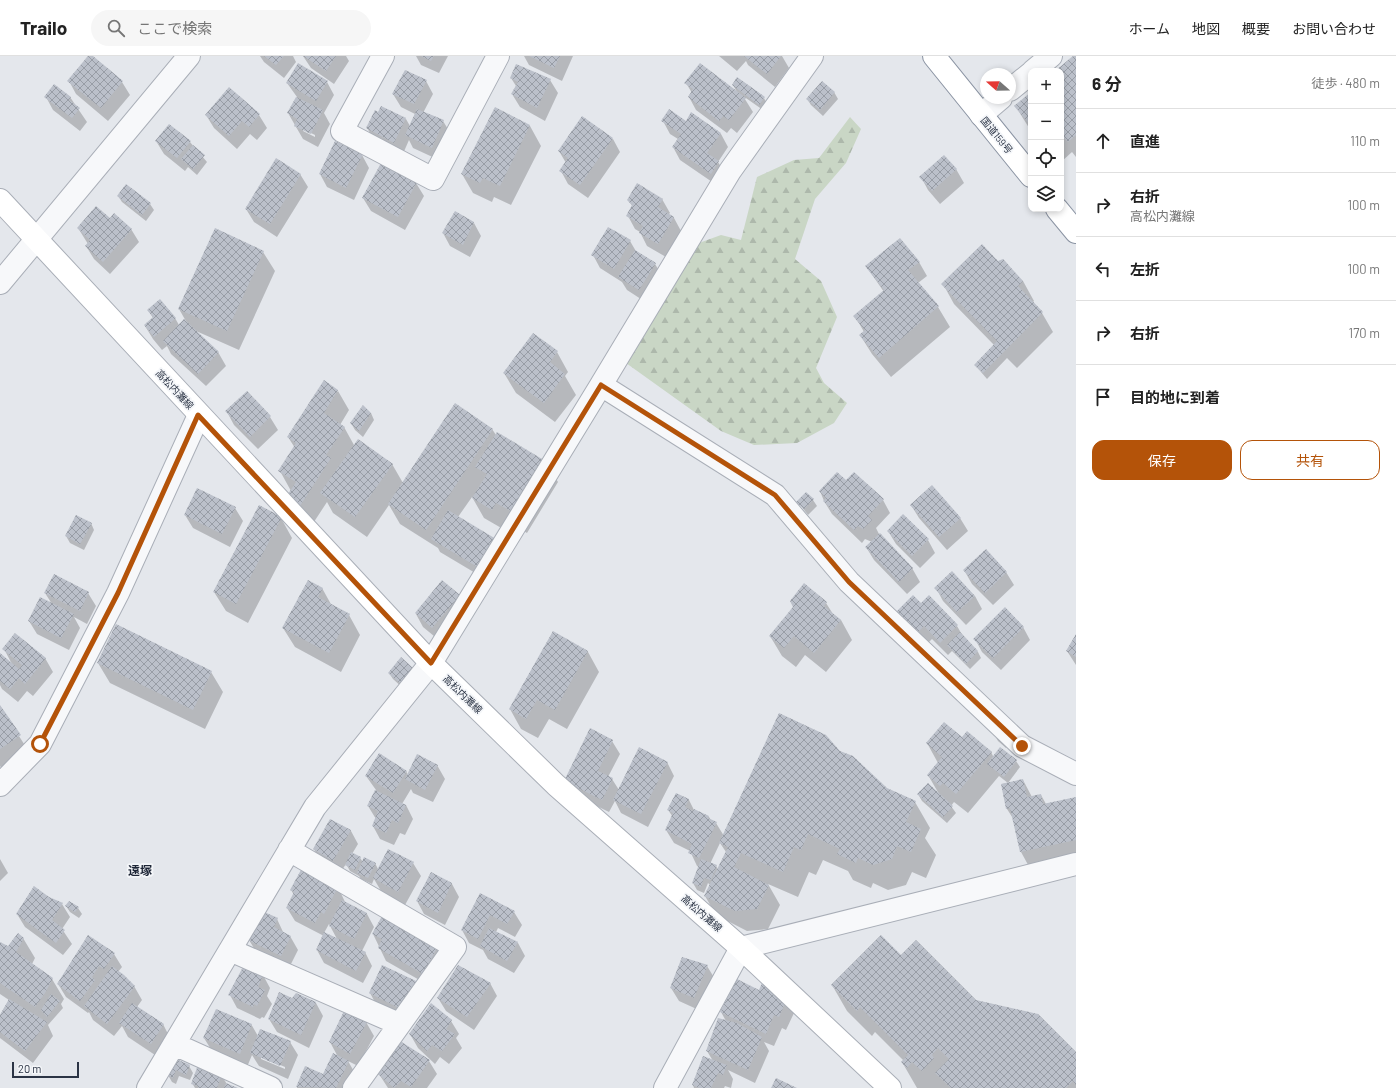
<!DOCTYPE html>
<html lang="ja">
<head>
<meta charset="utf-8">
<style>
  body { margin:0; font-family:Barlow,"Noto Sans JP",sans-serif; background:#f6f6f6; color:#222 }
  .controls { position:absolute; right:12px; top:12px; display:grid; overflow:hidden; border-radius:8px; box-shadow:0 2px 6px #0003 }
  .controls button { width:36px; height:36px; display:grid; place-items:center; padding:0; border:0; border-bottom:1px solid #e0e0e0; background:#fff; color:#222; font:20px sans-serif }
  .compass { position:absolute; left:980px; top:12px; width:36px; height:36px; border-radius:50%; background:#fff; box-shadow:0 2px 6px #0003; rotate:290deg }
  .scale { position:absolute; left:12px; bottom:10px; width:67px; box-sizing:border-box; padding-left:4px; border:2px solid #2b3445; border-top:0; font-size:11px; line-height:14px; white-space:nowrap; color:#2b3445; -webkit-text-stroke:3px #f4f6f9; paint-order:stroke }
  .stop { position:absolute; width:12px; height:12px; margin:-9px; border:3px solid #b45309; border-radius:50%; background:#fff }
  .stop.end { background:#b45309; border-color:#fff; box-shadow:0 1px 4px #0008 }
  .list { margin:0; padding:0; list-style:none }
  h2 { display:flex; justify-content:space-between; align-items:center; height:52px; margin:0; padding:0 16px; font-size:17px }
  h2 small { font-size:13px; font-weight:400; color:#767676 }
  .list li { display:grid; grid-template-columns:26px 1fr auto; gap:12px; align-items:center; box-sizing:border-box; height:64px; padding:0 16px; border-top:1px solid #e0e0e0 }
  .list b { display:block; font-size:15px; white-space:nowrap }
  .list p { margin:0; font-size:13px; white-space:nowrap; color:#767676 }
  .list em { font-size:13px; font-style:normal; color:#767676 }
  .actions { display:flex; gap:8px; padding:12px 16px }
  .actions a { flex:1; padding:9px 0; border:1px solid #b45309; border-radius:12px; text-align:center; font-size:14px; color:#b45309 }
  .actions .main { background:#b45309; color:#fff }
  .icon { flex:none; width:22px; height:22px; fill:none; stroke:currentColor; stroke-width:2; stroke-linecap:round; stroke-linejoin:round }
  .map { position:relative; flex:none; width:1076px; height:1032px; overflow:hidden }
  header { display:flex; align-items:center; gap:24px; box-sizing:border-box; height:56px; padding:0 20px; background:#fff; border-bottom:1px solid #e0e0e0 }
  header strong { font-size:19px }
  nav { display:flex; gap:22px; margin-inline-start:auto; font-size:14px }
  .search { width:280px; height:36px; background:#f6f6f6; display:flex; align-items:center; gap:10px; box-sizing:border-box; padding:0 14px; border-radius:22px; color:#767676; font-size:15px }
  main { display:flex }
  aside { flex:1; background:#fff }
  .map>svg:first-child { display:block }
</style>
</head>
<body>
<header>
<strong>Trailo</strong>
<div class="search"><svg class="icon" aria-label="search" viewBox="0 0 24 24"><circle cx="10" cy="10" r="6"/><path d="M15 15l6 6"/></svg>ここで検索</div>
<nav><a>ホーム</a><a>地図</a><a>概要</a><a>お問い合わせ</a></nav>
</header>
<main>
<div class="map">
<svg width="1076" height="1032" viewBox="0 0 1076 1032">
  <defs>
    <pattern id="forest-firs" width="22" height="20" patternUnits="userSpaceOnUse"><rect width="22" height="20" fill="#c9d6c5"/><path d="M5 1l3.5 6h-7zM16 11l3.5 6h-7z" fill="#adb8ab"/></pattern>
    <pattern id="building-cross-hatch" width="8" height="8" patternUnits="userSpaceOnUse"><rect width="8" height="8" fill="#bbc0ca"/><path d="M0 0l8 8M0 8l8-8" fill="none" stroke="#989da6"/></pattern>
  </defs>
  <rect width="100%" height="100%" fill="#e4e7ec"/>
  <path fill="url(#forest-firs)" d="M850,61l11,12 -15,34 -31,36 -20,60 26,22 16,36 -21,51 8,15 23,20 -13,20 -37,20 -43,2 -33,-14 -95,-68 73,-120 22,-8 20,5 16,-63 37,-17 25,-2z"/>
  <path fill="#0003" fill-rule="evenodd" d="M89,0l33,26 8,13 -22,26 -32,-27 -7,-13z
    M260,0h33l3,6 -12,16 -20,-16z
    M303,0h43l3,5 -15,23 -23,-16z
    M416,0h32l-9,17 -18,-8z
    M524,0h49l-11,25 -33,-16z
    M719,0h63l7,12 -14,19 -27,-22 -2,-4 -9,10z
    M1074,0h2v101l-4,-5 -11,10v-91h-4z
    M511,22l39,2 8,13 -13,28 -25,-14 -8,-13 4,-8z
    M426,25l7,13 -10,19 20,8 8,13 -12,26 -26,-12 -4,-8 -7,16 -27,-15 -8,-13 39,-9 4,7 5,-12 -14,-7 -8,-13z
    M327,26l7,13 -10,18 6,11 -12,23 -15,-8 -15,-26 9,-16 -10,-14zM303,73l12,6v2l-12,-6z
    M686,27l52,11 -5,-9 31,13 3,6 -4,6 -20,-14 10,16 -16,21 -6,-5 -4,5 -31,-23 -7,-13 3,-4z
    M229,33l30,26 8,13 -10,12 -7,-6 -13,15 -23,-21 -8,-13z
    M834,36l4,7 -15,17 -12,-11 -4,-6z
    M1031,37v38l-15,-24z
    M46,41h24l17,25 -7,9 -27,-21z
    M495,52l35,18 11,20 -30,59 -17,-8 -2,5 -19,-9 -11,-19z
    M691,58l30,20 7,13 -10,15 8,13 -8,11 -38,-26 -7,-13 5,-8 -8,-5 -7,-13 23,1z
    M613,83l7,13 -32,46 -20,-14 -7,-13 5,-8 -7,-12z
    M156,85l34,1 17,20 -10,13 -9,-8 -3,4 -21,-17z
    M362,99l7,13 -15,32 -27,-13 -7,-13z
    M956,113l8,14 -24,21 -12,-14 -7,-13z
    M300,118l8,13 -31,50 -23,-15 -8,-13z
    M416,127l8,13 -19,34 -34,-19 -8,-13z
    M118,140l32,8 4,6 -8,11 -24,-19z
    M662,143l8,14 -2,2 6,3 7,13 -15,26 -19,-11 -7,-14 -5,-3 -7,-13 5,-9 -5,-7z
    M110,164l21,9 8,13 -29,32 -16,-15 -8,-13 2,-2 -10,-16z
    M474,167l7,13 -11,21 -20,-11 -7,-13z
    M609,172l21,13 7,12 18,11 8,13 -16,26 -20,-13 -5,-8 -22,-14 -7,-13z
    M263,196l12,19 -36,79 -43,-19 22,21 8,14 -20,20 -35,-32 -4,-8 -5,4 -9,-11 -8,-13 8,-8 -5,-8 27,8 4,7 8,-2 -8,-14z
    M919,206l8,14 -9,7 20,24 12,20 -59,50 -19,-23 -12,-19 4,-3 -9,-16 29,-24 -18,-26z
    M998,206l25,19 11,20 -2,2 10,10 11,19 -36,36 -10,-10 -20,21 -12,-14 19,-20 -40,-41 -11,-20z
    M557,296l11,20 -3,4 11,19 -21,27 -39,-29 -12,-20z
    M338,335l11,19 -9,15 4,2 10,18 38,19 11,19 89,-54 4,6 50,27 12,20 -31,51 -19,-11 -5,7 -19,-11 -12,-21 -14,20 29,63 -47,-28 -2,-4 -38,-24 -11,-19 -22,32 -34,-24 -6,-11 -15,23 -13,-8 -8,-26 -11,-20 15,-23 -7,-11z
    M247,336l23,25 8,13 -20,19 -24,-24 -7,-13z
    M371,357l3,7 -11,17 -8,-7 -4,-7z
    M846,426l37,18 7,13 -14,15 3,6 33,34 8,14 -13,12 -33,-34 -8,-13 6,-5 -7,-3 -3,4 -30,-29 -8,-13 -4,-10z
    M813,444l4,6 -9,9 -10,-13z
    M911,449l49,13 8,13 -21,19 -28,-32z
    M235,452l8,13 -13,26 -37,-19 -8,-13z
    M281,462l11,20 -44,85 -22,-12 -12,-19z
    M91,467l3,7 -10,20 -14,-7 -4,-7z
    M888,475l40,9 7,13 -15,15 -24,-24z
    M964,514l42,2 8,13 -21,20 -21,-21z
    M322,532l10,18 17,9 11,20 -19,37 -46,-25 -12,-19z
    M936,532l39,8 7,13 -16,16 -23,-24z
    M45,537h43l8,13 -9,18 -13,-7 6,11 -11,22 -32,-16 -8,-13 23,-17z
    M459,539l8,14 -27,32 -17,-14 -7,-13z
    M826,547l7,11 8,6 11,20 -26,32 -21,-17 -9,12 -14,-11 -12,-20 24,-29z
    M921,548l36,22 7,12 14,14 3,6 -11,11 -18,-18 -4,4 -16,-16 -8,8 -20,-21z
    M1023,571l7,13 -29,30 -19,-18 -7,-13z
    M553,577l35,19 11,20 -32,57 -18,-10 -11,19 -17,-9 -11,-20z
    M1076,580v29l-9,-14z
    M4,593l41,9 8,14 -20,24 -6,-5 -9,11 -16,-13 -2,-4v-30l12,9z
    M98,607l113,9 12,20 -18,37 -95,-46z
    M412,613l-8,20 -11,-10 -4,-6z
    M0,650l31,49 -26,18 -5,-7z
    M994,678l14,11 -2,3 -8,-7z
    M612,685l8,13 -12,23 4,2 7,11 48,-28 7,14 -26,51 -27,-14 -6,-12 -6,11 -37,-18 -7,-13z
    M927,687l64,9 2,4 23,5 4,6 -12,16 -9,-7 -31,37 -14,-11 -3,4 5,7 -9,10 -25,-22 -4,-7h21l-11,-19 10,-12z
    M840,696l46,37 29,13 15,26 -5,10 11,17 -10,23 -14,-6 -6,13 -18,5 -15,-7 -2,5 -18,-8 -5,-9 -25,-11 -7,15 -7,-3 -11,25 -30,-13 12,21 -12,24 -21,2 -31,-16 -11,-19 5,-11 -2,-2 -4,10 -7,-3 -4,-7 6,-16 -2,-1 -7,-15 -16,-8 -8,-13 7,-13 -5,-7 8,-16 13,6 5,10 15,7 2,3 5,3 8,13zM720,787l6,9 -8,17 -2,-3 -6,-2z
    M437,709l8,14 -12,23 -20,-9 -2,-4 -9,15 4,1 7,14 -8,16 -5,-2 -6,12 -14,-6 -7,-13 3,-7 -8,-13 8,-16 -10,-14 40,-5 2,4z
    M1023,724l9,17 9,-2 5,9 30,-6v64l-44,10 -11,-20 -7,-32 -7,-11 -5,-25z
    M331,765l20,10 7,13 -6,10 8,4 3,4 12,1 3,6 35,-6 8,13 -16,29 -24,-14 -7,-12 -2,5 -11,-5 -2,-3 -9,-5 -4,-7 -6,9 -19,-10 -7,-14z
    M0,803l8,14 -8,8z
    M431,817l21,11 7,13 -14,28 -21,-11 -7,-13z
    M338,831l7,15 22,12 7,13 -12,24 3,1 7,14 -9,17 -39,-20 -7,-13 7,-14 -29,-15 -8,-13 7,-13 -3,-5zM329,868l8,15 -13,-6z
    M481,838l33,18 8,13 -7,12 -17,-9 -2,4 22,11 7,13 -11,17 -26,-14 -5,-9 -14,-7 -7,-13z
    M48,842l14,6 8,13 -8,12 10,15 -9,11 -38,-28 -8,-13z
    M66,850l12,2 4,6 -3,4 -9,-6z
    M382,862l55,31 7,13 -14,24 -44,-25 -13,-27z
    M277,863l7,15 6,2 8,14 -9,18 -32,-15 -8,-13z
    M23,882l12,20 -3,6 20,15 12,20 -3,5 2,4 -15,17 5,11 -20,27 -33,-25v-23l9,-15 -9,-6v-50l9,3z
    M114,898l8,13 -4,5 16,14 8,14 -5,7 26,17 7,14 -12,19 -30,-20 -6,-11 -8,10 -21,-16 -4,-8 -1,1 -22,-16 -8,-13z
    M901,901l74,44 101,52v35h-159l-15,-26 1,-2 -28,-28 -3,4 -25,-25 -15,-26z
    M383,910l33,16 7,13 -15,26 -31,-15 -7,-13z
    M707,910l8,13 -14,32 -22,-10 -8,-13z
    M263,919l7,13 -3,8 5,8 -8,14 -2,-1 -2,2 -23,-11 -7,-13z
    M490,927l7,13 -23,34 -28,-19 -8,-13z
    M760,935l26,9 8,13 -8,17 -4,-2 -8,18 -10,-4 5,9 -14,32 -27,-13 5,9 -2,9 -6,-2 -1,2h-30l-1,-3 20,-24 -6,-10 19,-30 -5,-9z
    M296,939l20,8 7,13 -14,32 -32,-16 -8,-13z
    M451,965l8,13 -3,4 6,10 -13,16 -9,-7 -5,7 -17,-16 -8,-14z
    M366,966l8,14 -16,30 -10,-5 8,14 -6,13h-53v-1l27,-11 14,-19 -8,-15z
    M251,968l7,12 32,6 8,13 -10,24 -29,-13 -7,-11 -5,12 -35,-16 -8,-13zM261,1001l24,10v2l-24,-10z
    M174,1003l15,7 4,7 -3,7 -11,-4 -3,8 -4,-2 -4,-7z
    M429,1005l8,13 -10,14h-39l-9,-14z
    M221,1019l6,9 9,4h-41l-3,-5z"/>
  <path fill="url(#building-cross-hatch)" d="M88,0h5l30,25 -22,27 -34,-27z
    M264,0h20l-8,9z
    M303,0h33l-10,15z
    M421,0h13l-3,5z
    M529,0h31l-6,12z
    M744,0h37l-14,18z
    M1073,0h3v79l-8,7 -7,-7v-64h-6z
    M298,7l30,18 -12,20 -30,-18z
    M700,7l46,35 -17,22 -6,-4 -4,5 -31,-24 5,-8 -9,-6z
    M516,8l35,15 -14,29 -26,-14 7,-12 -8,-4z
    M405,14l22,10 -13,24 -22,-10z
    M737,21l28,20 -6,8 -27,-20z
    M822,25l13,11 -15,18 -14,-11z
    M54,28l17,13 -2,3 11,8 -8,10 -28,-21z
    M229,31l31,27 -11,13 -7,-6 -13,15 -24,-21z
    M1031,36v34l-17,-20z
    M296,41l27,13 -12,24 -17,-8 3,-7 -10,-6z
    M381,50l25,12 -12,25 -28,-15 9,-18 3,2z
    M495,51l35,18 -30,61 -17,-8 -3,5 -19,-9z
    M417,53l27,11 -12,28 -27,-13z
    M669,53l17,12 5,-9 30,21 -14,20 12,8 -8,13 -39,-27 9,-13 -20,-13z
    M582,60l31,22 -33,47 -21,-14 9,-13 -10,-7z
    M169,68l22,17 -14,17 -22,-17z
    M335,85l28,13 -17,34 -27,-14z
    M193,89l12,10 -12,14 -12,-10z
    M944,99l13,14 -25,22 -13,-14z
    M276,102l25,16 -31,50 -25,-15z
    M381,107l36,19 -19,35 -36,-19z
    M637,127l26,16 -5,8 16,10 -16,27 -19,-11 4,-7 -17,-10 6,-11 -5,-5z
    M126,128l25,19 -9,12 -25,-19z
    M96,150l14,12 4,-5 18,16 -29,33 -18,-16 5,-6 -13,-12z
    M455,155l19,11 -11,23 -21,-12z
    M608,171l23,13 -17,29 -23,-14z
    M215,172l49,23 -37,80 -49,-22z
    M900,182l20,24 -12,8 31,36 -60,52 -20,-23 6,-5 -12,-14 31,-26 -19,-24z
    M982,188l16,17 5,-2 20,22 -5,5 25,26 -60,61 -9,-8 23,-24 -56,-57z
    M635,194l21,13 -17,27 -21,-13z
    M160,243l16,19 -22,19 -10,-12 9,-8 -6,-7z
    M184,263l35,33 -21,22 -35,-33z
    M533,277l25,18 -8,11 15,12 -21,29 -41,-30z
    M324,324l14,10 -14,23 21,14 -19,28 5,3 -31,48 -14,-9 10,-15 -18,-11 18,-28 -9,-6z
    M247,335l24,25 -21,21 -25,-26z
    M455,347l38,26 -67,101 -38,-26z
    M363,349l8,8 -12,18 -9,-8z
    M497,376l50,30 -31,52 -20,-11 -4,7 -20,-12 15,-24 -12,-7z
    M358,383l35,25 -38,53 -35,-24z
    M837,416l9,8 8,-8 30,27 -16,17 4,4 -9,9 -5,-3 -4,4 -31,-29 3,-3 -7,-7z
    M932,429l29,33 -22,19 -29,-32z
    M197,432l39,19 -14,27 -38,-19z
    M806,436l8,7 -10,10 -8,-7z
    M259,449l23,12 -46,87 -23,-12z
    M448,454l48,29 -17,29 -48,-29z
    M903,458l26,25 -17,17 -25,-25z
    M76,459l16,8 -12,21 -15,-8z
    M880,477l33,35 -14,14 -34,-35z
    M986,493l21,23 -22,21 -22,-23z
    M952,515l23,25 -18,16 -23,-24z
    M54,518l35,18 -9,19 -36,-18z
    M308,524l15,8 -5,9 32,17 -21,39 -47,-25z
    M442,524l18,15 -28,33 -17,-15z
    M804,527l23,19 -3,4 17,14 -27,33 -20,-17 -10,12 -15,-12 24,-29 -3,-6z
    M913,539l8,8 8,-8 29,30 -18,18 -16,-17 -8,8 -21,-21z
    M40,541l34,17 -13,24 -33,-17z
    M1005,551l19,20 -31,31 -20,-19z
    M116,568l96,47 -19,39 -96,-47z
    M553,575l35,20 -33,59 -18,-10 -11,19 -17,-10z
    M960,576l18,19 -12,13 -19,-19z
    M15,577l31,25 -21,26 -6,-6 -9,11 -10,-8v-28l19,16 3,-4 -20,-16z
    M1076,578v23l-10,-6z
    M401,601l12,11 -13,15 -12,-10z
    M0,649l21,30 -21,14z
    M779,657l47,22 14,16 13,5 34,32 29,13 -10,21 15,7 -10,23 -14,-6 -5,13 -19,6 -15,-7 -2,5 -19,-9 3,-5 -32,-15 -7,16 -7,-3 -11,25 -42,-19 -7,14 35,18 -12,24 -22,2 -31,-15 24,-49 -9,-4z
    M944,666l18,15 5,-6 25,21 -36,42 -13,-11 -3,3 -13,-11 15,-18 -16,-14z
    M590,672l23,12 -15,31 15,7 -11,22 -38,-19z
    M639,691l29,15 -27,52 -28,-14z
    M1000,691l17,13 -13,17 -17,-13z
    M379,697l28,18 -14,22 -28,-17z
    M417,698l21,11 -13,25 -20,-11z
    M1023,723l4,18 14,-3 2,10 33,-7v43l-56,12 -10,-44 -4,1 -5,-25z
    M928,727l25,23 -10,11 -26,-23z
    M375,734l31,15 -8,18 -6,-3 -6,13 -14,-7 6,-15 -11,-5z
    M676,737l13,6 -4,8 8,4 1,-2 15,7 -1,2 9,4 -18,36 -11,-5 4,-9 -27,-14 8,-17 -6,-3z
    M330,763l21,11 -18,31 -20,-12z
    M388,793l26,13 -16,30 -25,-14z
    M351,796l10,5 -6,13 -10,-5z
    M364,801l12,6 -8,15 -11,-5z
    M701,803l16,6 -6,15 -7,-2 -3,9 -9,-4z
    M302,812l36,19 -14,27 -3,-2 -6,11 -29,-15 8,-16 -4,-2z
    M431,816l21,11 -14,30 -22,-12z
    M34,830l15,11 14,6 -11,17 13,10 -9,13 -40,-29z
    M480,837l35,18 -8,13 -17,-9 -12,24 -17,-9z
    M342,844l25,13 -13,26 -25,-13z
    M69,845l10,6 -4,5 -10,-6z
    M262,855l16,7 -4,9 17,9 -10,20 -33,-16z
    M382,860l55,32 -14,26 -45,-26 4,-9 -10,-5z
    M489,872l29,14 -11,19 -27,-15z
    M324,876l42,20 -10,19 -40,-21z
    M18,877l6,5 -8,14 37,26 -8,15 -10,14 -35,-24v-41l8,4z
    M88,879l27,18 -11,16 -5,-3 -7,11 3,3 -15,21 -23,-17z
    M881,879l20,20 15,-15 60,60 62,14 38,38v33l-3,-4 -7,7h-115l-16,-15 14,-14 -11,-11 -6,7 2,3 -12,13 -10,-9 -5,6 -6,-6 7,-7 -48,-48 -3,4 -26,-26z
    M682,901l26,8 -14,33 -24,-10z
    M244,909l19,10 -5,12 7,3 -8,16 -3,-2 -1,3 -25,-12z
    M382,909l34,16 -15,28 -32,-16z
    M458,909l33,18 -24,34 -30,-19z
    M112,910l12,9 11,11 -28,38 -23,-18z
    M737,923l22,11 3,-7 25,16 -8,18 -5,-2 -8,19 -46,-22z
    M279,936l13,6 4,-5 20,9 -15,33 -33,-16z
    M51,938l9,7 -13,16 -6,-7z
    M9,943l38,23 -22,29 -25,-19v-17z
    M132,947l32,21 -13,20 -32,-21z
    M431,947l21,17 -6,9 9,5 -13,17 -10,-6 -5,6 -18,-17z
    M216,953l36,15 -12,30 -37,-16z
    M344,955l23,11 -17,32 -21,-12z
    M718,962l19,5 25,14 -14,33 -42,-19z
    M260,973l31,12 -11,25 -30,-13z
    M400,985l30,19 -19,27 -10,-6 -7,7 -16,-14z
    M333,997l16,8 -13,27 -40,-1 9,-21 18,8z
    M703,1000l24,9 -4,10 -5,-2 -7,15h-12l-7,-3z
    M174,1002l16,7 -4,10 -10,-5 -3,8 -6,-3z
    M198,1009l24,9 -5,14h-19v-2l-7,-2z
    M776,1022l21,10h-26z
    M226,1027l12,5h-14z"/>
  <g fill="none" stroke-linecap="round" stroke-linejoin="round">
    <defs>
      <path id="street" d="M383,0l-41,75 91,48 65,-123
        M812,0l-82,115 -129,214 174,110 74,87 173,164 54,28
        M1033,15l18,-15
        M1010,34l21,-17
        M981,59l20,-17
        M0,227l189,-227
        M0,729l40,-41 78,-151 81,-178
        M289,794l166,97 -101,141
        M230,894l169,74
        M174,988l97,44
        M148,1032l167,-281 116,-144 170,-278
        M665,1032l76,-140 335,-84"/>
      <path id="secondary" d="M0,144l431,463 125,122 185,163 149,140"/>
      <path id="highway" d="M934,0l97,120
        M1057,153l19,23"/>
    </defs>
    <use href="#street" stroke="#a9aeb7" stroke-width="24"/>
    <use href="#secondary" stroke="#a9aeb7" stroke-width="24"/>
    <use href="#highway" stroke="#8b94a3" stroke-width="24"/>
    <use href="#street" stroke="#f7f8fa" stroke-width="22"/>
    <use href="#secondary" stroke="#fff" stroke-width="22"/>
    <use href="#highway" stroke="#fff" stroke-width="22"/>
  </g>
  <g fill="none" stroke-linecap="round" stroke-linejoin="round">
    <path stroke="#b45309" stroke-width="5" d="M40,688l78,-151 80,-178 233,248 170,-278 174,110 74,87 173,164"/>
  </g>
  <g text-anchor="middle" stroke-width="3.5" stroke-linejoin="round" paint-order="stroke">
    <g font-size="10" fill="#2b3445" stroke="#f4f6f9">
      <text transform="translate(997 79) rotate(51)" y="4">国道159号</text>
      <text transform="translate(175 333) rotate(47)" y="4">高松内灘線</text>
      <text transform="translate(463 638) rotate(44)" y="4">高松内灘線</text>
      <text transform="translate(702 857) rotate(41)" y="4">高松内灘線</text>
    </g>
    <g font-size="12" font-weight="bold" fill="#1d2536" stroke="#f4f6f9">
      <text x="140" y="819">遠塚</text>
    </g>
  </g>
</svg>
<div class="controls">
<button>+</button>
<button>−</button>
<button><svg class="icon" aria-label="locate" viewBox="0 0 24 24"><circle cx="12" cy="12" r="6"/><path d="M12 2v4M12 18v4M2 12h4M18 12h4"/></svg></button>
<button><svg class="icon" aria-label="layers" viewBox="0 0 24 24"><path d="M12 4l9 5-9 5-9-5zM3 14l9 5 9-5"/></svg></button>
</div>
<svg class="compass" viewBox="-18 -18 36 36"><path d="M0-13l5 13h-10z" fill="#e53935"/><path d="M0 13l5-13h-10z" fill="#767676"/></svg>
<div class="scale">20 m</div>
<div class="stop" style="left:40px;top:688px"></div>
<div class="stop end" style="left:1022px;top:690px"></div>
</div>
<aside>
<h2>6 分<small>徒歩 · 480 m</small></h2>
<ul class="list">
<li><svg class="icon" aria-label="ahead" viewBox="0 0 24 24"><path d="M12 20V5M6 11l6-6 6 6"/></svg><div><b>直進</b></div><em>110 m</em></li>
<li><svg class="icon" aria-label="right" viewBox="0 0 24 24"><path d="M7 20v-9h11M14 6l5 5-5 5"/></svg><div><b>右折</b><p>高松内灘線</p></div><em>100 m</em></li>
<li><svg class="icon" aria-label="left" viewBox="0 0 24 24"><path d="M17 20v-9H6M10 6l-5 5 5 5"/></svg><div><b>左折</b></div><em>100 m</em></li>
<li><svg class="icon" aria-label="right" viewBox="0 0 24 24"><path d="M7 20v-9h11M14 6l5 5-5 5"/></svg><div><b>右折</b></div><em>170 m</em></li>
<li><svg class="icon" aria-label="arrive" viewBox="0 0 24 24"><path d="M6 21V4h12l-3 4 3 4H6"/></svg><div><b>目的地に到着</b></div></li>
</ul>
<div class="actions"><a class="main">保存</a><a>共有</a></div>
</aside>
</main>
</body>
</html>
